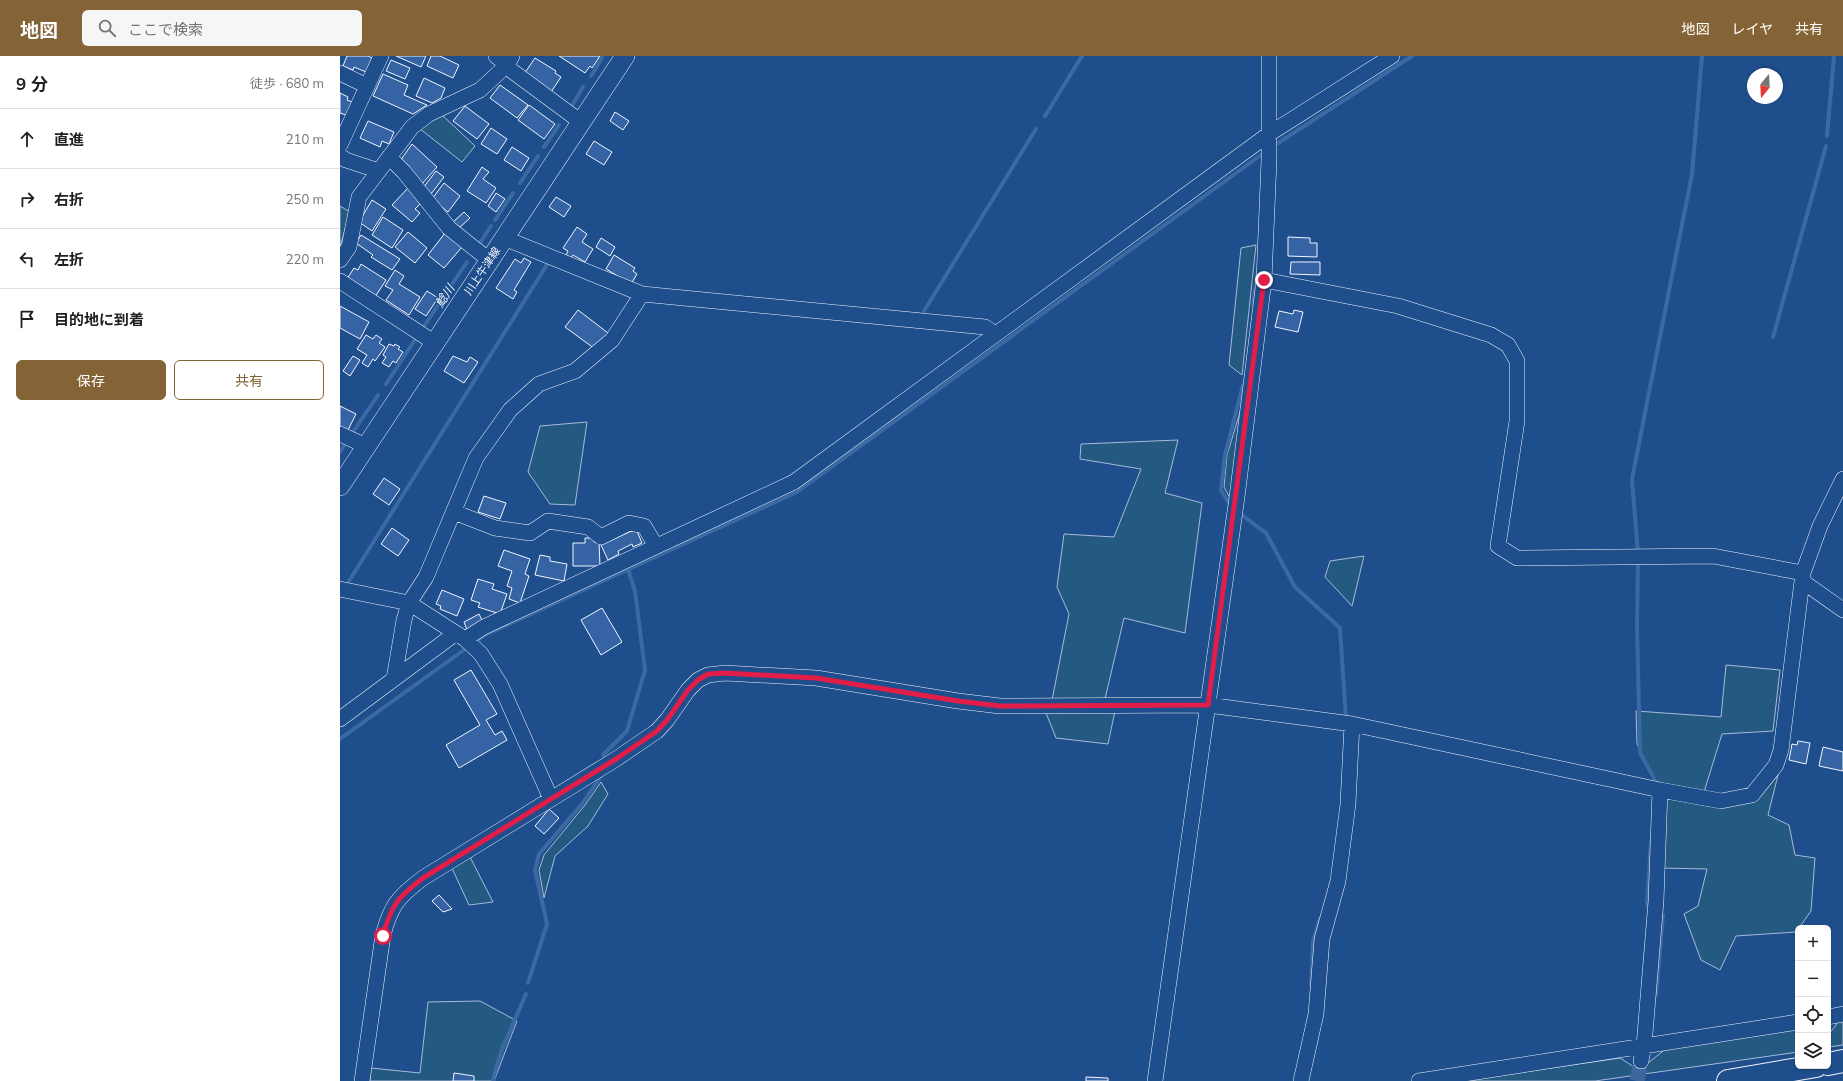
<!DOCTYPE html>
<html lang="ja">
<head>
<meta charset="utf-8">
<style>
  body { margin:0; font-family:Mulish,"Noto Sans JP",sans-serif; background:#f6f6f6; color:#202124 }
  .controls { position:absolute; right:12px; bottom:12px; display:grid; overflow:hidden; border-radius:6px; box-shadow:0 1px 3px #0004 }
  .controls button { width:36px; height:36px; display:grid; place-items:center; padding:0; border:0; border-bottom:1px solid #e0e0e0; background:#fff; color:#202124; font:20px sans-serif }
  .compass { position:absolute; left:1407px; top:12px; width:36px; height:36px; border-radius:50%; background:#fff; box-shadow:0 1px 3px #0004; rotate:198deg }
  .stop { position:absolute; width:12px; height:12px; margin:-9px; border:3px solid #e11d48; border-radius:50%; background:#fff }
  .stop.end { background:#e11d48; border-color:#fff; box-shadow:0 1px 4px #0008 }
  .list { margin:0; padding:0; list-style:none }
  h2 { display:flex; justify-content:space-between; align-items:center; height:52px; margin:0; padding:0 16px; font-size:17px }
  h2 small { font-size:13px; font-weight:400; color:#757577 }
  .list li { display:grid; grid-template-columns:26px 1fr auto; gap:12px; align-items:center; box-sizing:border-box; height:60px; padding:0 16px; border-top:1px solid #e0e0e0 }
  .list b { display:block; font-size:15px; white-space:nowrap }
  .list em { font-size:13px; font-style:normal; color:#757577 }
  .actions { display:flex; gap:8px; padding:12px 16px }
  .actions a { flex:1; padding:9px 0; border:1px solid #846436; border-radius:6px; text-align:center; font-size:14px; color:#846436 }
  .actions .main { background:#846436; color:#fff }
  .icon { flex:none; width:22px; height:22px; fill:none; stroke:currentColor; stroke-width:2; stroke-linecap:round; stroke-linejoin:round }
  .map { position:relative; flex:none; width:1503px; height:1025px; overflow:hidden }
  header { display:flex; align-items:center; gap:24px; box-sizing:border-box; height:56px; padding:0 20px; background:#846436; color:#fff }
  header strong { font-size:19px }
  nav { display:flex; gap:22px; margin-inline-start:auto; font-size:14px }
  .search { width:280px; height:36px; background:#f6f6f6; display:flex; align-items:center; gap:10px; box-sizing:border-box; padding:0 14px; border-radius:6px; color:#757577; font-size:15px }
  main { display:flex }
  aside { flex:1; background:#fff }
  .map>svg:first-child { display:block }
</style>
</head>
<body>
<header>
<strong>地図</strong>
<div class="search"><svg class="icon" aria-label="search" viewBox="0 0 24 24"><circle cx="10" cy="10" r="6"/><path d="M15 15l6 6"/></svg>ここで検索</div>
<nav><a>地図</a><a>レイヤ</a><a>共有</a></nav>
</header>
<main>
<aside>
<h2>9 分<small>徒歩 · 680 m</small></h2>
<ul class="list">
<li><svg class="icon" aria-label="ahead" viewBox="0 0 24 24"><path d="M12 20V5M6 11l6-6 6 6"/></svg><div><b>直進</b></div><em>210 m</em></li>
<li><svg class="icon" aria-label="right" viewBox="0 0 24 24"><path d="M7 20v-9h11M14 6l5 5-5 5"/></svg><div><b>右折</b></div><em>250 m</em></li>
<li><svg class="icon" aria-label="left" viewBox="0 0 24 24"><path d="M17 20v-9H6M10 6l-5 5 5 5"/></svg><div><b>左折</b></div><em>220 m</em></li>
<li><svg class="icon" aria-label="arrive" viewBox="0 0 24 24"><path d="M6 21V4h12l-3 4 3 4H6"/></svg><div><b>目的地に到着</b></div></li>
</ul>
<div class="actions"><a class="main">保存</a><a>共有</a></div>
</aside>
<div class="map">
<svg width="1503" height="1025" viewBox="0 0 1503 1025">
  <rect width="100%" height="100%" fill="#1f4e8c"/>
  <path fill="#245a82" stroke="#a8bbd7" d="M101,58l34,32 -13,16 -43,-34z
    M0,150l10,6 -10,35z
    M916,189l-14,130 -13,-10 12,-117z
    M904,343l-13,101 -7,-13 3,-32z
    M247,366l-12,83 -25,-1 -22,-32 12,-46z
    M838,384l-13,53 37,10 -17,130 -61,-15 -19,81 -53,1 17,-86 -12,-27 7,-53 50,3 27,-68 -61,-10 1,-15z
    M1024,500l-12,50 -27,-29 5,-16z
    M1386,609l54,5 -7,61 -51,3 -18,58 -47,-9 -20,-39 -1,-33 85,6z
    M775,655l-7,33 -52,-6 -10,-25z
    M1438,719l-10,40 21,10 6,30 20,3 -4,53 -15,21 -60,4 -16,34 -19,-10 -17,-46 14,-8 9,-37 -47,-1 5,-72 95,1z
    M261,726l7,12 -20,32 -33,30 -11,42 -5,-28 5,-15 41,-50z
    M129,799l24,47 -24,3 -18,-39z
    M140,945l37,20 -23,60h-124l1,-13 49,5 8,-71z
    M1503,963v26l-15,2v-12l12,-15z
    M1458,972v24l-203,29h-134l159,-23 19,12 28,-22z"/>
  <g fill="none" stroke-linecap="round" stroke-linejoin="round">
    <path stroke="#3b69a3" stroke-width="4" d="M251,20l11,-18
      M230,53l13,-22
      M705,60l37,-60
      M1487,80l7,-80
      M204,91l15,-22
      M932,91l140,-91
      M180,127l18,-27
      M155,164l18,-27
      M138,190l13,-20
      M913,249l4,-31
      M584,255l112,-182
      M82,273l45,-67
      M1433,281l53,-191
      M46,328l30,-46
      M11,379l27,-40
      M0,396l5,-8
      M890,449l-9,-15 4,-35 18,-70
      M899,457l27,20 29,54 45,41 6,92
      M1298,498l-6,-75 60,-305 10,-118
      M1298,504l-1,66 3,127 14,25v8
      M9,525l199,-318
      M134,587l11,-8 312,-143 468,-340
      M0,683l128,-92
      M263,699l24,-24 18,-61 -10,-79 -7,-22
      M1311,785l-4,63 5,3
      M188,927l19,-59 -12,-54 4,-16 43,-50 19,-28
      M971,929l2,-44 7,-23
      M1316,940l7,-81 -5,-4
      M154,1025l-1,-2 9,-30 24,-55"/>
  </g>
  <path fill="#3563a3" stroke="#f2f6ff" d="M7,0h21l4,2 -6,14 -12,-5 -1,3 -10,-4z
    M56,0h30l-5,11z
    M91,0h9l19,9 -6,13 -26,-12z
    M219,0h41l-8,12 -2,-2 -5,7z
    M195,2l21,13 -1,2 6,4 -10,15 -27,-18z
    M51,4l19,8 -5,11 -19,-8z
    M43,18l25,11 -4,10 23,10 -14,9 -40,-18z
    M84,22l21,10 -4,10 -9,5 -16,-7z
    M160,29l28,20 -11,13 -27,-20z
    M0,37l8,4 -1,3 5,2 -6,13 -6,-2z
    M189,49l26,19 -11,15 -26,-19z
    M125,50l24,18 -12,15 -24,-18z
    M275,56l14,9 -6,9 -13,-9z
    M28,65l26,11 -5,12 -7,-3 -2,6 -20,-9z
    M151,72l16,11 -10,15 -16,-10z
    M254,85l18,11 -8,13 -18,-11z
    M72,88l25,23 -16,18 -8,-7 3,-3 -16,-14z
    M172,91l17,11 -8,13 -17,-11z
    M142,111l7,5 -6,7 13,9 -10,15 -19,-12z
    M96,115l8,6 -13,17 -8,-6z
    M104,127l16,13 -12,16 -16,-13z
    M68,132l15,13 -8,8 5,4 -8,9 -20,-17z
    M156,137l9,6 -9,13 -8,-6z
    M216,141l15,9 -7,11 -15,-10z
    M32,144l14,9 -14,22 -13,-9z
    M124,156l6,6 -11,10 -6,-6z
    M43,161l20,13 -11,18 -20,-13z
    M237,171l10,7 -5,8 11,7 -8,13 -12,-7 -2,3 -5,-3 2,-4 -5,-3z
    M68,176l19,16 -12,15 -20,-16z
    M105,177l17,14 -18,21 -16,-13z
    M21,179l39,24 -8,11 -21,-13 2,-2 -17,-12z
    M948,181l22,1v5h7v14l-29,-1z
    M261,182l14,9 -5,9 -14,-9z
    M274,199l21,13 -2,3 4,3 -6,10 -25,-15z
    M184,202l7,4 -17,28 3,2 -4,7 -17,-11 19,-29 6,4z
    M951,206h29v13l-30,-1z
    M21,208l25,16 -11,17 -28,-18 7,-11 4,2z
    M55,214l9,6 -5,8 21,13 -11,18 -23,-15 7,-10 -8,-4z
    M87,235l11,7 -12,18 -11,-7z
    M0,250l29,16 -9,17 -20,-11z
    M238,254l30,23 -13,16 -30,-22z
    M954,254l9,2 -5,20 -23,-5 4,-16 14,3z
    M26,279l7,4 3,-4 6,4 -3,4 6,4 -10,14 -2,-2 -5,8 -6,-4 5,-8 -10,-6z
    M49,288l5,2 1,-2 5,3 -2,2 5,3 -7,11 -3,-2 -4,6 -7,-4 4,-6 -3,-2z
    M13,300l7,4 -10,16 -7,-5z
    M113,300l14,6 3,-5 8,5 -14,21 -20,-12z
    M0,350l16,8 -9,18 -7,-4z
    M44,422l16,11 -11,16 -16,-11z
    M144,440l22,7 -6,16 -22,-7z
    M52,472l17,12 -11,16 -17,-12z
    M296,473l6,14 -9,4 -1,-3 -14,7 1,3 -11,6 -7,-15z
    M245,482h9v4h5l1,24h-27v-23h12z
    M164,494l26,9 -5,15 4,2 -9,27 -11,-4 3,-11 -5,-2 5,-15 -14,-5z
    M200,499l10,2v4l17,3 -3,17 -29,-6z
    M138,523l16,5 -2,5 15,5 -7,20 -22,-7 2,-4 -9,-3z
    M102,534l22,9 -7,17 -17,-7 1,-3 -5,-2z
    M262,552l20,34 -21,13 -20,-35z
    M139,558l4,8 -16,8 -3,-8z
    M131,614l26,44 -11,6 9,15 7,-4 5,9 -48,28 -13,-23 34,-20 -26,-45z
    M1458,685l12,2 -4,21 -17,-4 3,-16 5,1z
    M1483,691l20,5v19l-24,-5z
    M209,753l10,9 -15,16 -9,-8z
    M99,839l13,14 -9,3 -11,-11z
    M114,1017l20,3v5h-21z
    M746,1021l22,1v3h-22z"/>
  <g fill="none" stroke-linecap="round" stroke-linejoin="round">
    <path stroke="#3f679d" stroke-width="15" stroke-dasharray="15 8" stroke-linecap="butt" d="M1297,1025l4,-20"/>
    <defs>
      <path id="minor" d="M156,0l11,9 1,3 73,54
        M0,17l27,13
        M0,89l41,-89
        M0,100l6,4 33,11
        M49,101l15,15 45,56 40,32
        M164,182l138,56 343,33 10,7
        M0,204l9,-13 10,-50 53,-70 17,-13 51,-24 27,-25 5,-9
        M924,224l134,26 93,29 17,10 9,16v60l-19,125 19,12 196,-2 90,17
        M0,225l95,62
        M0,378l26,12
        M114,456l41,16 35,5 18,-12 40,6 13,10 28,-14 15,3 12,20
        M1462,525l41,29
        M0,533l69,14 56,36 16,15 19,30 51,115
        M125,583l19,-12 310,-145 475,-348 123,-78
        M54,623l10,-59 5,-17 17,-26 50,-119 34,-48 29,-26 36,-13 37,-31 30,-46
        M0,663l116,-86
        M1488,961l15,-3
        M1301,1005l3,-15 12,-145 4,-111
        M22,1025l21,-146c8,-30 15,-38 40,-57l193,-119 41,-28 10,-11 21,-30 10,-10 10,-5 17,-2 91,5 142,23 42,5 208,-1 144,19 308,66 61,11 31,-6 24,-30 5,-15 22,-177 17,-47 23,-47
        M815,1025l82,-584 27,-217 5,-120v-104
        M961,1025l15,-67 6,-75 16,-58 10,-77 4,-80
        M1079,1025l379,-59"/>
      <path id="major" d="M0,430l285,-430"/>
      <path id="highway" d="M1488,1008l15,-3
        M1388,1025l88,-15"/>
    </defs>
    <use href="#minor" stroke="#f2f6ff" stroke-width="16"/>
    <use href="#major" stroke="#f2f6ff" stroke-width="20"/>
    <use href="#highway" stroke="#f2f6ff" stroke-width="24"/>
    <use href="#minor" stroke="#1f4e8c" stroke-width="15"/>
    <use href="#major" stroke="#1f4e8c" stroke-width="19"/>
    <use href="#highway" stroke="#1f4e8c" stroke-width="22"/>
  </g>
  <g fill="none" stroke-linecap="round" stroke-linejoin="round">
    <path stroke="#e11d48" stroke-width="5" d="M43,880c8,-31 15,-39 40,-58l193,-119 41,-28 10,-11 21,-30 10,-10 10,-6 17,-1 91,5 142,23 42,5 208,-1 56,-425"/>
  </g>
  <g text-anchor="middle" stroke-width="3" stroke-linejoin="round" paint-order="stroke">
    <g font-size="11" fill="#f2f6ff" stroke="#1f4e8c">
      <text transform="translate(142 215) rotate(-56)" y="4">川上牛津線</text>
    </g>
    <g font-size="12" font-style="italic" fill="#f2f6ff" stroke="#1f4e8c">
      <text transform="translate(105 240) rotate(-56)" y="4">鯰川</text>
    </g>
  </g>
</svg>
<div class="controls">
<button>+</button>
<button>−</button>
<button><svg class="icon" aria-label="locate" viewBox="0 0 24 24"><circle cx="12" cy="12" r="6"/><path d="M12 2v4M12 18v4M2 12h4M18 12h4"/></svg></button>
<button><svg class="icon" aria-label="layers" viewBox="0 0 24 24"><path d="M12 4l9 5-9 5-9-5zM3 14l9 5 9-5"/></svg></button>
</div>
<svg class="compass" viewBox="-18 -18 36 36"><path d="M0-13l5 13h-10z" fill="#e53935"/><path d="M0 13l5-13h-10z" fill="#757577"/></svg>
<div class="stop" style="left:43px;top:880px"></div>
<div class="stop end" style="left:924px;top:224px"></div>
</div>
</main>
</body>
</html>
